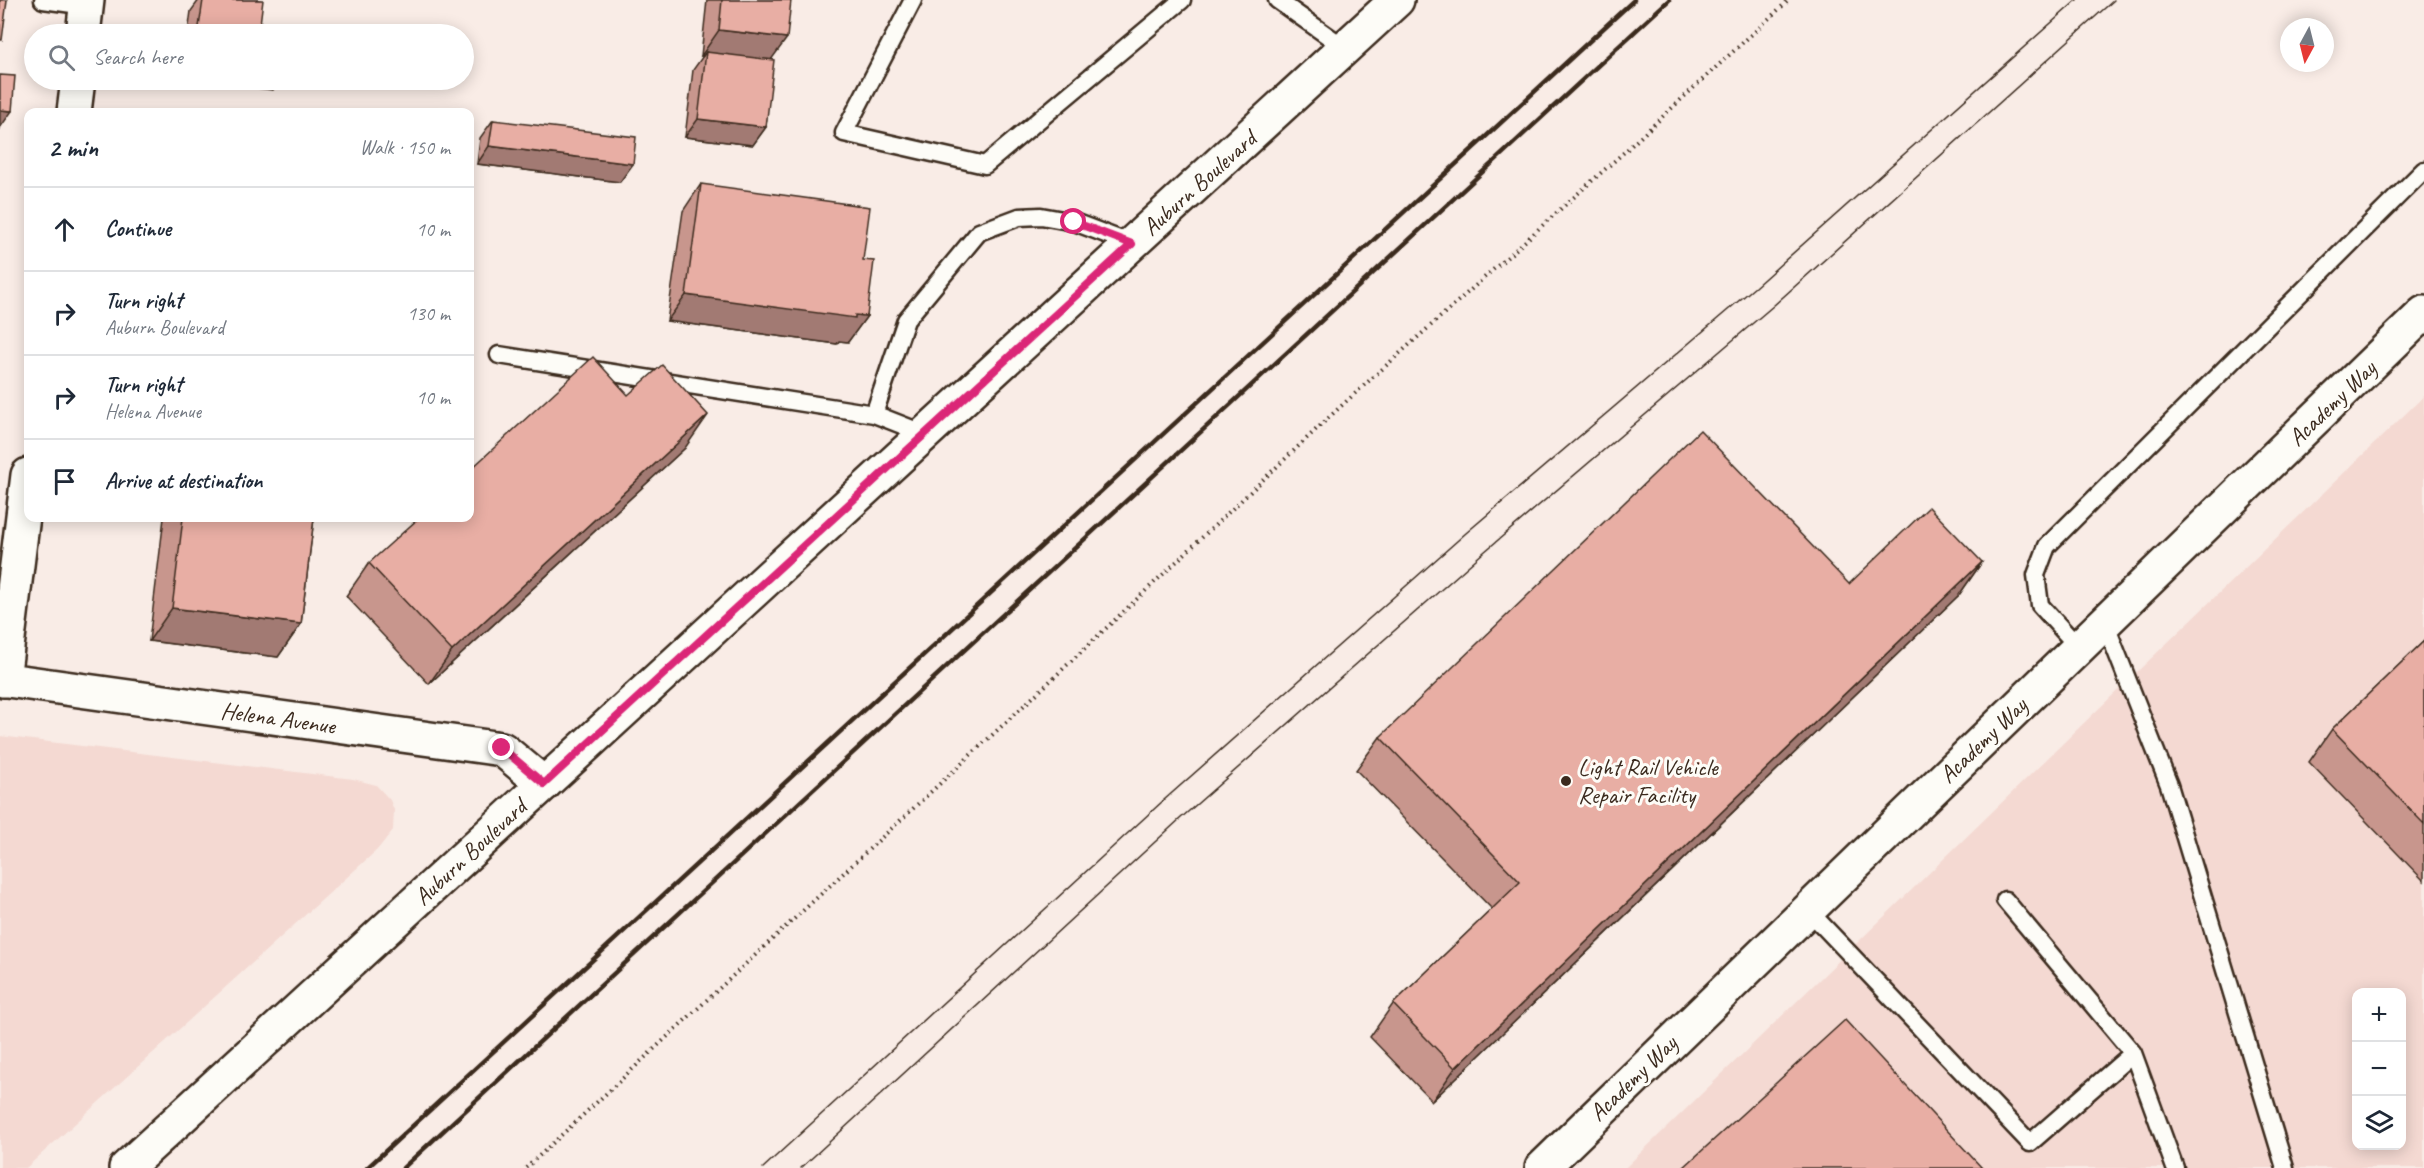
<!DOCTYPE html>
<html lang="en">
<head>
<meta charset="utf-8">
<style>
  body { margin:0; font-family:Caveat,sans-serif; background:#f2f2f3; color:#1f2937 }
  .controls { position:absolute; right:18px; bottom:18px; display:grid; overflow:hidden; border-radius:12px; box-shadow:0 3px 15px #0003 }
  .controls button { width:54px; height:54px; display:grid; place-items:center; padding:0; border:0; border-bottom:2px solid #e0e1e3; background:#fff; color:#1f2937; font:30px sans-serif }
  .compass { position:absolute; left:2280px; top:18px; width:54px; height:54px; border-radius:50%; background:#fff; box-shadow:0 3px 15px #0003; rotate:187deg }
  .stop { position:absolute; width:18px; height:18px; margin:-14px; border:4px solid #db2777; border-radius:50%; background:#fff }
  .stop.end { background:#db2777; border-color:#fff; box-shadow:0 2px 6px #0008 }
  .list { margin:0; padding:0; list-style:none }
  h2 { display:flex; justify-content:space-between; align-items:center; height:78px; margin:0; padding:0 24px; font-size:26px }
  h2 small { font-size:20px; font-weight:400; color:#747a83 }
  .list li { display:grid; grid-template-columns:39px 1fr auto; gap:18px; align-items:center; box-sizing:border-box; height:84px; padding:0 24px; border-top:2px solid #e0e1e3 }
  .list b { display:block; font-size:22px; white-space:nowrap }
  .list p { margin:0; font-size:20px; white-space:nowrap; color:#747a83 }
  .list em { font-size:20px; font-style:normal; color:#747a83 }
  .icon { flex:none; width:33px; height:33px; fill:none; stroke:currentColor; stroke-width:2; stroke-linecap:round; stroke-linejoin:round }
  .map { position:relative; flex:none; width:2424px; height:1168px; overflow:hidden }
  .search { position:absolute; background:#fff; box-shadow:0 3px 15px #0003; left:24px; top:24px; width:450px; height:66px; display:flex; align-items:center; gap:15px; box-sizing:border-box; padding:0 21px; border-radius:33px; color:#747a83; font-size:22px }
  .panel { position:absolute; background:#fff; box-shadow:0 3px 15px #0003; left:24px; top:108px; width:450px; height:414px; border-radius:12px }
  .map>svg:first-child { display:block }
</style>
</head>
<body>
<div class="map">
<svg width="2424" height="1168" viewBox="0 0 2424 1168">
  <rect width="100%" height="100%" fill="#f9ece6"/>
  <filter id="ink" filterUnits="userSpaceOnUse"><feTurbulence type="fractalNoise" baseFrequency=".0167" numOctaves="2"/><feDisplacementMap in="SourceGraphic" scale="12" xChannelSelector="R" yChannelSelector="G"/><feConvolveMatrix kernelMatrix="1 2 1 2 8 2 1 2 1" color-interpolation-filters="sRGB"/></filter>
  <g filter="url(#ink)">
    <path fill="#f4d9d2" fill-rule="evenodd" d="M2424,396v772h-799l462,-448zM2356,992h46v154h-46z
      M0,736l353,43 23,6 14,15 4,10 -1,20 -16,20 -351,318h-26z"/>
    <g fill="none" stroke-linecap="round" stroke-linejoin="round">
      <defs>
        <path id="lane" d="M43,0l44,6
          M913,0l-69,133 141,32 197,-165
          M1277,0l68,48
          M499,355l375,59 51,20
          M874,414l32,-94 73,-88 40,-15 22,-1 33,6 58,22
          M2105,623l64,162 116,383
          M2079,648l-39,-43 -4,-30 11,-29 377,-376
          M1807,909l223,234 103,-90 -128,-153
          M2133,1053l42,115"/>
        <path id="street" d="M83,34l4,-34
          M74,112l4,-32
          M0,679l502,70 42,35
          M3,680l25,-205
          M1542,1168l882,-855"/>
        <path id="secondary" d="M126,1168l1271,-1168"/>
      </defs>
      <use href="#lane" stroke="#3b2a1e" stroke-width="21"/>
      <use href="#street" stroke="#3b2a1e" stroke-width="38"/>
      <use href="#secondary" stroke="#3b2a1e" stroke-width="38"/>
      <path stroke="#3b2a1e" stroke-width="4" stroke-dasharray="1.5 4.5" stroke-linecap="butt" d="M526,1168l520,-483 294,-278 281,-252 168,-155"/>
      <use href="#lane" stroke="#fdfcf7" stroke-width="16"/>
      <use href="#street" stroke="#fdfcf7" stroke-width="33"/>
      <use href="#secondary" stroke="#fdfcf7" stroke-width="33"/>
      <path stroke="#3b2a1e" stroke-width="1.5" d="M763,1168l401,-368 302,-267 289,-246 322,-287
        M801,1168l380,-350 303,-266 289,-246 341,-306"/>
      <path stroke="#3b2a1e" stroke-width="4.5" d="M367,1168l1267,-1168
        M403,1168l1266,-1168"/>
    </g>
    <path fill="#c8968d" stroke="#3b2a1e" stroke-width="1.5" d="M199,0h61v24l30,10h-102l3,-23z
      M707,0h84l-20,60 -5,67 -13,18 -68,-8 8,-67 10,-14h-2z
      M493,120l127,62 -143,-18 3,-26z
      M701,184l162,76 4,56 -19,26 -9,-1 -2,3 -170,-23 16,-110z
      M628,395l57,53 -256,236 -83,-88 23,-33z
      M164,518h150l-13,106 -23,33 -129,-16z
      M1982,562l-23,33 -527,506 -62,-64 23,-33 99,-95 -136,-139 24,-33 469,-153z
      M2424,641v240l-115,-119 23,-33z"/>
    <path fill="#a27a73" stroke="#3b2a1e" stroke-width="1.5" d="M719,30l68,8 -19,26 -62,-12 -3,4h-2z
      M183,80h97l-7,10z
      M0,110l12,1 -12,17z
      M698,119l68,8 -13,18 -68,-8z
      M489,146l144,18 -13,18 -143,-18z
      M686,295l169,20 12,1 -19,26 -9,-1 -2,3 -170,-23z
      M708,415l-23,33 -256,236 23,-33z
      M1982,562l-23,33 -527,506 23,-33z
      M172,608l129,16 -23,33 -129,-16z"/>
    <path fill="#e8aea4" stroke="#3b2a1e" stroke-width="1.5" d="M0,0h7l-5,40h-2z
      M203,0h60l-3,24 31,4 -1,6h-92z
      M722,0h69l-4,38 -68,-8z
      M706,52l68,8 -8,67 -68,-8z
      M0,75l15,1 -3,35 -12,-1z
      M493,120l143,17 -3,27 -144,-18z
      M701,184l169,23 -7,53 11,1 -7,55 -12,-1v3l-169,-23z
      M593,357l35,38 34,-30 46,50 -256,236 -83,-88 50,-45h51v-48z
      M1700,430l149,154 80,-77 53,55 -527,506 -62,-64 127,-122 -140,-145z
      M183,518h131l-13,106 -129,-16z
      M2424,641v183l-92,-95z
      M1845,1020l137,148h-299z"/>
  </g>
  <g fill="none" stroke-linecap="round" stroke-linejoin="round" filter="url(#ink)">
    <path stroke="#db2777" stroke-width="8" d="M502,748l42,36 588,-540 -58,-22"/>
  </g>
  <circle fill="#3b2a1e" stroke="#fdfcf7" stroke-width="2" cx="1566" cy="781" r="6"/>
  <g text-anchor="middle" stroke-width="6" stroke-linejoin="round" paint-order="stroke">
    <g font-size="24" fill="#3b2a1e" stroke="#fdfcf7">
      <text transform="translate(1199 183) rotate(-42)" y="8">Auburn Boulevard</text>
      <text transform="translate(2332 403) rotate(-44)" y="8">Academy Way</text>
      <text transform="translate(278 718) rotate(8)" y="8">Helena Avenue</text>
      <text transform="translate(1983 740) rotate(-44)" y="8">Academy Way</text>
      <text transform="translate(470 852) rotate(-43)" y="8">Auburn Boulevard</text>
      <text transform="translate(1633 1078) rotate(-44)" y="8">Academy Way</text>
    </g>
    <g font-size="24" fill="#3b2a1e" stroke="#fdfcf7" text-anchor="start">
      <text x="1578" y="775">Light Rail Vehicle<tspan x="1578" dy="28">Repair Facility</tspan></text>
    </g>
  </g>
</svg>
<div class="controls">
<button>+</button>
<button>−</button>
<button><svg class="icon" aria-label="layers" viewBox="0 0 24 24"><path d="M12 4l9 5-9 5-9-5zM3 14l9 5 9-5"/></svg></button>
</div>
<svg class="compass" viewBox="-18 -18 36 36"><path d="M0-13l5 13h-10z" fill="#e53935"/><path d="M0 13l5-13h-10z" fill="#747a83"/></svg>
<div class="stop" style="left:1074px;top:222px"></div>
<div class="stop end" style="left:502px;top:748px"></div>
<div class="search"><svg class="icon" aria-label="search" viewBox="0 0 24 24"><circle cx="10" cy="10" r="6"/><path d="M15 15l6 6"/></svg>Search here</div>
<section class="panel">
<h2>2 min<small>Walk · 150 m</small></h2>
<ul class="list">
<li><svg class="icon" aria-label="ahead" viewBox="0 0 24 24"><path d="M12 20V5M6 11l6-6 6 6"/></svg><div><b>Continue</b></div><em>10 m</em></li>
<li><svg class="icon" aria-label="right" viewBox="0 0 24 24"><path d="M7 20v-9h11M14 6l5 5-5 5"/></svg><div><b>Turn right</b><p>Auburn Boulevard</p></div><em>130 m</em></li>
<li><svg class="icon" aria-label="right" viewBox="0 0 24 24"><path d="M7 20v-9h11M14 6l5 5-5 5"/></svg><div><b>Turn right</b><p>Helena Avenue</p></div><em>10 m</em></li>
<li><svg class="icon" aria-label="arrive" viewBox="0 0 24 24"><path d="M6 21V4h12l-3 4 3 4H6"/></svg><div><b>Arrive at destination</b></div></li>
</ul>
</section>
</div>
</body>
</html>
